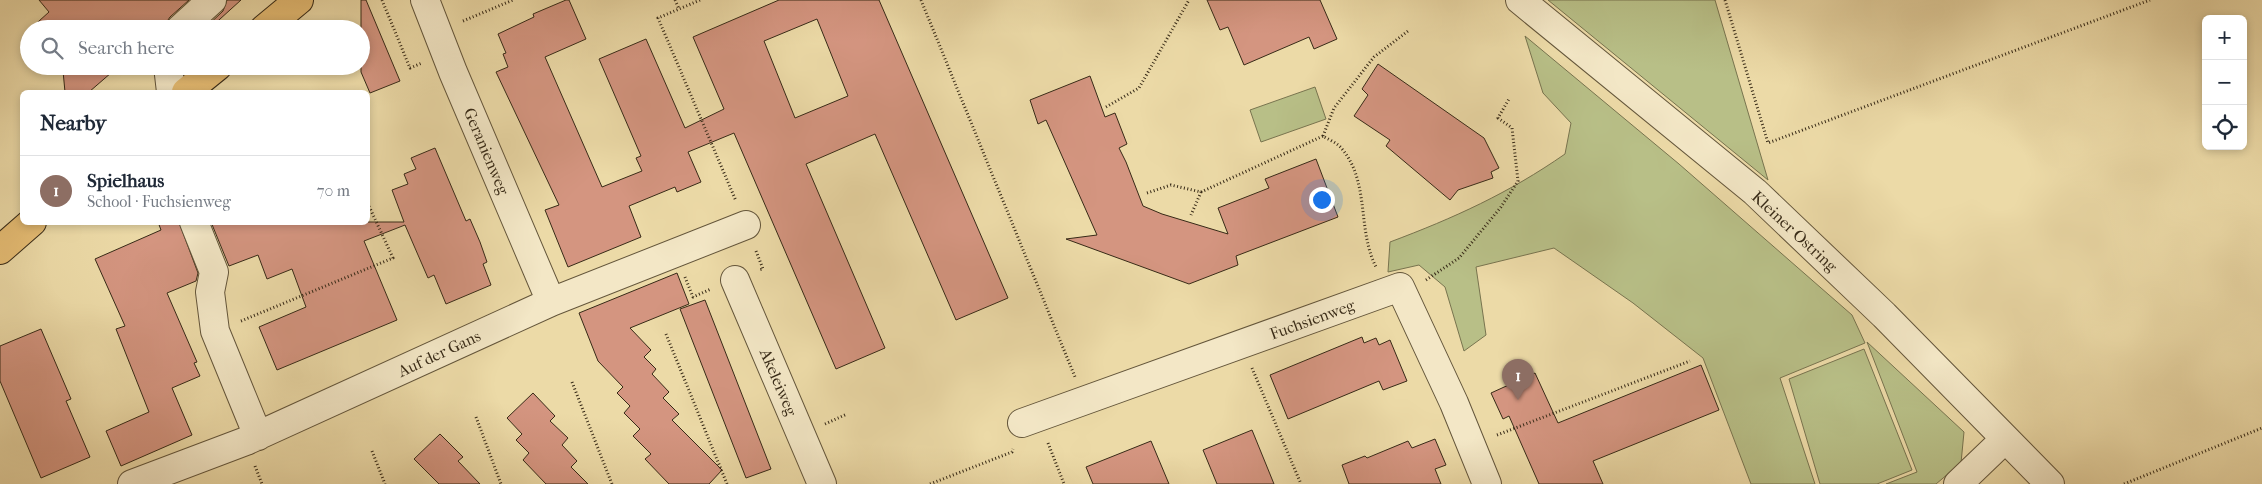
<!DOCTYPE html>
<html lang="en">
<head>
<meta charset="utf-8">
<style>
  body { margin:0; font-family:"IM FELL French Canon",serif; background:#f6f6f7; color:#1f2937 }
  .controls { position:absolute; right:15px; top:15px; display:grid; overflow:hidden; border-radius:8px; box-shadow:0 2px 8px #0003 }
  .controls button { width:45px; height:45px; display:grid; place-items:center; padding:0; border:0; border-bottom:1px solid #e0e1e3; background:#fff; color:#1f2937; font:25px sans-serif }
  .you { position:absolute; left:1321px; top:199px; width:18px; height:18px; margin:-12px; border:4px solid #fff; border-radius:50%; background:#1a73e8; box-shadow:0 0 0 8px #1a73e833 }
  .badge { display:grid; place-items:center; width:32px; height:32px; border-radius:50%; background:#8f2418; color:#fff; font-size:16px; font-weight:700 }
  .pin { position:absolute; translate:-50% -41px; filter:drop-shadow(0 1px 2px #0008) }
  .pin::after { content:''; position:absolute; top:26px; width:18px; height:15px; background:inherit; clip-path:polygon(0 0,100% 0,50% 100%) }
  .list { margin:0; padding:0; list-style:none }
  h2 { display:flex; justify-content:space-between; align-items:center; height:65px; margin:0; padding:0 20px; font-size:21px }
  h2 small { font-size:16px; font-weight:400; color:#747a83 }
  .list li { display:grid; grid-template-columns:32px 1fr auto; gap:15px; align-items:center; box-sizing:border-box; height:70px; padding:0 20px; border-top:1px solid #e0e1e3 }
  .list b { display:block; font-size:19px; white-space:nowrap }
  .list p { margin:0; font-size:16px; white-space:nowrap; color:#747a83 }
  .list em { font-size:16px; font-style:normal; color:#747a83 }
  .icon { flex:none; width:28px; height:28px; fill:none; stroke:currentColor; stroke-width:2; stroke-linecap:round; stroke-linejoin:round }
  .map { position:relative; flex:none; width:2262px; height:484px; overflow:hidden }
  .search { position:absolute; background:#fff; box-shadow:0 2px 8px #0003; left:20px; top:20px; width:350px; height:55px; display:flex; align-items:center; gap:12px; box-sizing:border-box; padding:0 18px; border-radius:28px; color:#747a83; font-size:19px }
  .panel { position:absolute; background:#fff; box-shadow:0 2px 8px #0003; left:20px; top:90px; width:350px; height:135px; border-radius:8px }
  .map>svg:first-child { display:block }
</style>
</head>
<body>
<div class="map">
<svg width="2262" height="484" viewBox="0 0 2262 484">
  <rect width="100%" height="100%" fill="#ecdaa7"/>
  <filter id="stains"><feTurbulence type="fractalNoise" baseFrequency=".004" numOctaves="4"/><feColorMatrix values="0 0 0 0 .2 0 0 0 0 .09 0 0 0 0 .02 0 0 0 .5 -.17"/></filter>
  <radialGradient id="worn" r=".72"><stop offset=".6" stop-color="#630" stop-opacity="0"/><stop offset="1" stop-color="#630" stop-opacity=".3"/></radialGradient>
  <path fill="#b8bf87" stroke="#78744f" d="M1548,0h167l53,180z
    M1525,36l154,128 173,151 13,28 -85,35 35,106h-64l-48,-126 -70,-55 -79,-55 -78,19 10,68 -22,16 -19,-64 -26,-22 -31,7 2,-30c64,-24 119,-49 175,-88l6,-31 -28,-30z
    M1315,87l11,32 -65,23 -11,-32z
    M1867,342l97,90 -3,31 -25,21h-50l31,-12z
    M1864,349l48,121 -35,14h-57l-31,-105z"/>
  <path fill="#d49580" stroke="#372a17" fill-rule="evenodd" d="M39,0h150l-19,17 -8,12 -133,1 20,-18z
    M227,0h14l-32,29h-5l19,-18z
    M361,0h5l34,81 -30,12 -9,-21z
    M566,0h3l17,39 -41,18 57,130 40,-16 -6,-13 5,-2 -42,-97 47,-20 39,89 39,-19 -31,-72 86,-37h100l129,298 -52,22 -81,-186 -69,30 79,184 -49,21 -102,-236 -46,19 13,30 -24,10 -2,-5 -46,19 12,31 -73,30 -23,-57 14,-5 -63,-133 12,-5 -5,-13 3,-1 -8,-19 36,-17 -1,-3zM817,19l31,77 -53,22 -31,-77z
    M1207,0h113l17,39 -23,10 -5,-12 -65,28 -16,-38 -8,3z
    M1378,64l106,74 15,30 -8,4 2,6 -35,12 -8,10 -64,-54 4,-6 -36,-24 14,-21 -6,-6z
    M59,66h60l-30,26h-24l-2,-21z
    M1090,76l15,41 10,-4 12,31 -8,4 7,14 17,44 19,8 66,20 -10,-26 51,-20 -4,-9 51,-20 22,58 -102,39 2,9 -49,19 -123,-45 31,-4 -51,-115 -8,4 -8,-24z
    M435,148l31,73 4,-2 10,23 7,20 -4,2 8,21 -45,19 -12,-29 -6,3 -23,-53 -41,16 33,79 -120,50 -18,-43 47,-20 -14,-38 -25,10 -9,-24 -29,11 -18,-44h193l-12,-32 16,-6 -4,-10 12,-5 -5,-11z
    M158,222h21l19,51 -2,8 -29,12 30,69 -3,1 6,13 -28,12 20,47 -71,31 -15,-35 43,-19 -33,-83 9,-3 -30,-67 66,-29z
    M677,273l12,31 -59,24 21,22 -7,7 12,12 -4,5 17,18 -6,6 16,16 -7,6 50,50 -13,14h-40l-24,-25 6,-5 -18,-18 7,-7 -16,-16 6,-7 -13,-13 6,-6 -25,-26 -19,-48z
    M705,300l66,169 -25,9 -66,-169z
    M41,329l30,70 -5,2 24,56 -49,21 -41,-97v-35z
    M1362,337l2,6 12,-5 3,7 11,-5 17,41 -24,9 -4,-9 -91,38 -18,-44z
    M1701,365l18,45 -126,51 10,23h-64l-30,-68 -6,3 -12,-26 44,-20 23,50z
    M533,393l22,23 -5,5 18,17 -6,7 15,16 -6,6 17,17h-42l-23,-24 6,-7 -13,-13 6,-6 -15,-16z
    M1252,430l22,54h-57l-14,-34z
    M440,434l23,23 -5,4 22,23h-41l-25,-25z
    M1435,439l11,26 -11,4 6,15h-92l-7,-19 23,-9 2,2 41,-17 4,7z
    M1151,441l18,43h-76l-7,-17z"/>
  <g fill="none" stroke-linecap="round" stroke-linejoin="round">
    <defs>
      <path id="minor" d="M425,0l28,72 98,230
        M1520,0l235,192 129,123 166,169
        M180,29l32,-29
        M168,66l3,26
        M194,222l20,50 -4,20 5,39 43,105
        M735,280l87,204
        M1022,423l378,-136 54,116 33,81
        M132,484l114,-43 305,-139 195,-77
        M1958,484l47,-45"/>
      <path id="major" d="M264,29l35,-29
        M186,92l32,-26
        M0,250l32,-28"/>
    </defs>
    <use href="#minor" stroke="#64563b" stroke-width="30"/>
    <use href="#major" stroke="#372a17" stroke-width="30"/>
    <path stroke="#372a17" stroke-width="3" stroke-dasharray="1 2.5" stroke-linecap="butt" d="M382,0l28,68 12,-5
      M675,0l4,9
      M700,0l-42,18 78,183
      M921,0l154,377
      M1725,0l43,143 382,-143
      M463,21l50,-21
      M1106,107l33,-19 50,-88
      M1323,136l11,-28 40,-51 34,-26
      M1201,192l122,-56c6,4 15,7 19,13 28,33 15,81 34,118
      M1147,193l24,-8 30,7 -10,23
      M756,251l7,18 -4,1
      M685,277l8,20 18,-8
      M1426,280l33,-22 42,-51 17,-26 -6,-53 -14,-10 11,-19
      M241,321l152,-63 -25,-54
      M666,334l61,150
      M1252,368l49,116
      M572,382l40,102
      M476,417l25,67
      M825,424l22,-10
      M1497,435l193,-74
      M1048,443l16,41
      M372,451l13,33
      M255,466l7,18
      M930,484l82,-32 1,-3
      M2124,484l138,-56"/>
    <use href="#minor" stroke="#f3e7c6" stroke-width="28"/>
    <use href="#major" stroke="#e6bd74" stroke-width="28"/>
  </g>
  <g text-anchor="middle" stroke-width="4" stroke-linejoin="round" paint-order="stroke">
    <g font-size="16" fill="#372a17" stroke="#f3e7c6">
      <text transform="translate(487 151) rotate(67)" y="6">Geranienweg</text>
      <text transform="translate(1795 231) rotate(43)" y="6">Kleiner Ostring</text>
      <text transform="translate(1312 319) rotate(-20)" y="6">Fuchsienweg</text>
      <text transform="translate(439 353) rotate(-25)" y="6">Auf der Gans</text>
      <text transform="translate(779 382) rotate(67)" y="6">Akeleiweg</text>
    </g>
  </g>
  <rect width="100%" height="100%" filter="url(#stains)"/>
  <rect width="100%" height="100%" fill="url(#worn)"/>
</svg>
<div class="controls">
<button>+</button>
<button>−</button>
<button><svg class="icon" aria-label="locate" viewBox="0 0 24 24"><circle cx="12" cy="12" r="6"/><path d="M12 2v4M12 18v4M2 12h4M18 12h4"/></svg></button>
</div>
<div class="you"></div>
<div class="pin badge" style="left:1518px;top:400px;background:#8d6e63">1</div>
<div class="search"><svg class="icon" aria-label="search" viewBox="0 0 24 24"><circle cx="10" cy="10" r="6"/><path d="M15 15l6 6"/></svg>Search here</div>
<section class="panel">
<h2>Nearby<small></small></h2>
<ul class="list">
<li><span class="badge" style="background:#8d6e63">1</span><div><b>Spielhaus</b><p>School · Fuchsienweg</p></div><em>70 m</em></li>
</ul>
</section>
</div>
</body>
</html>
